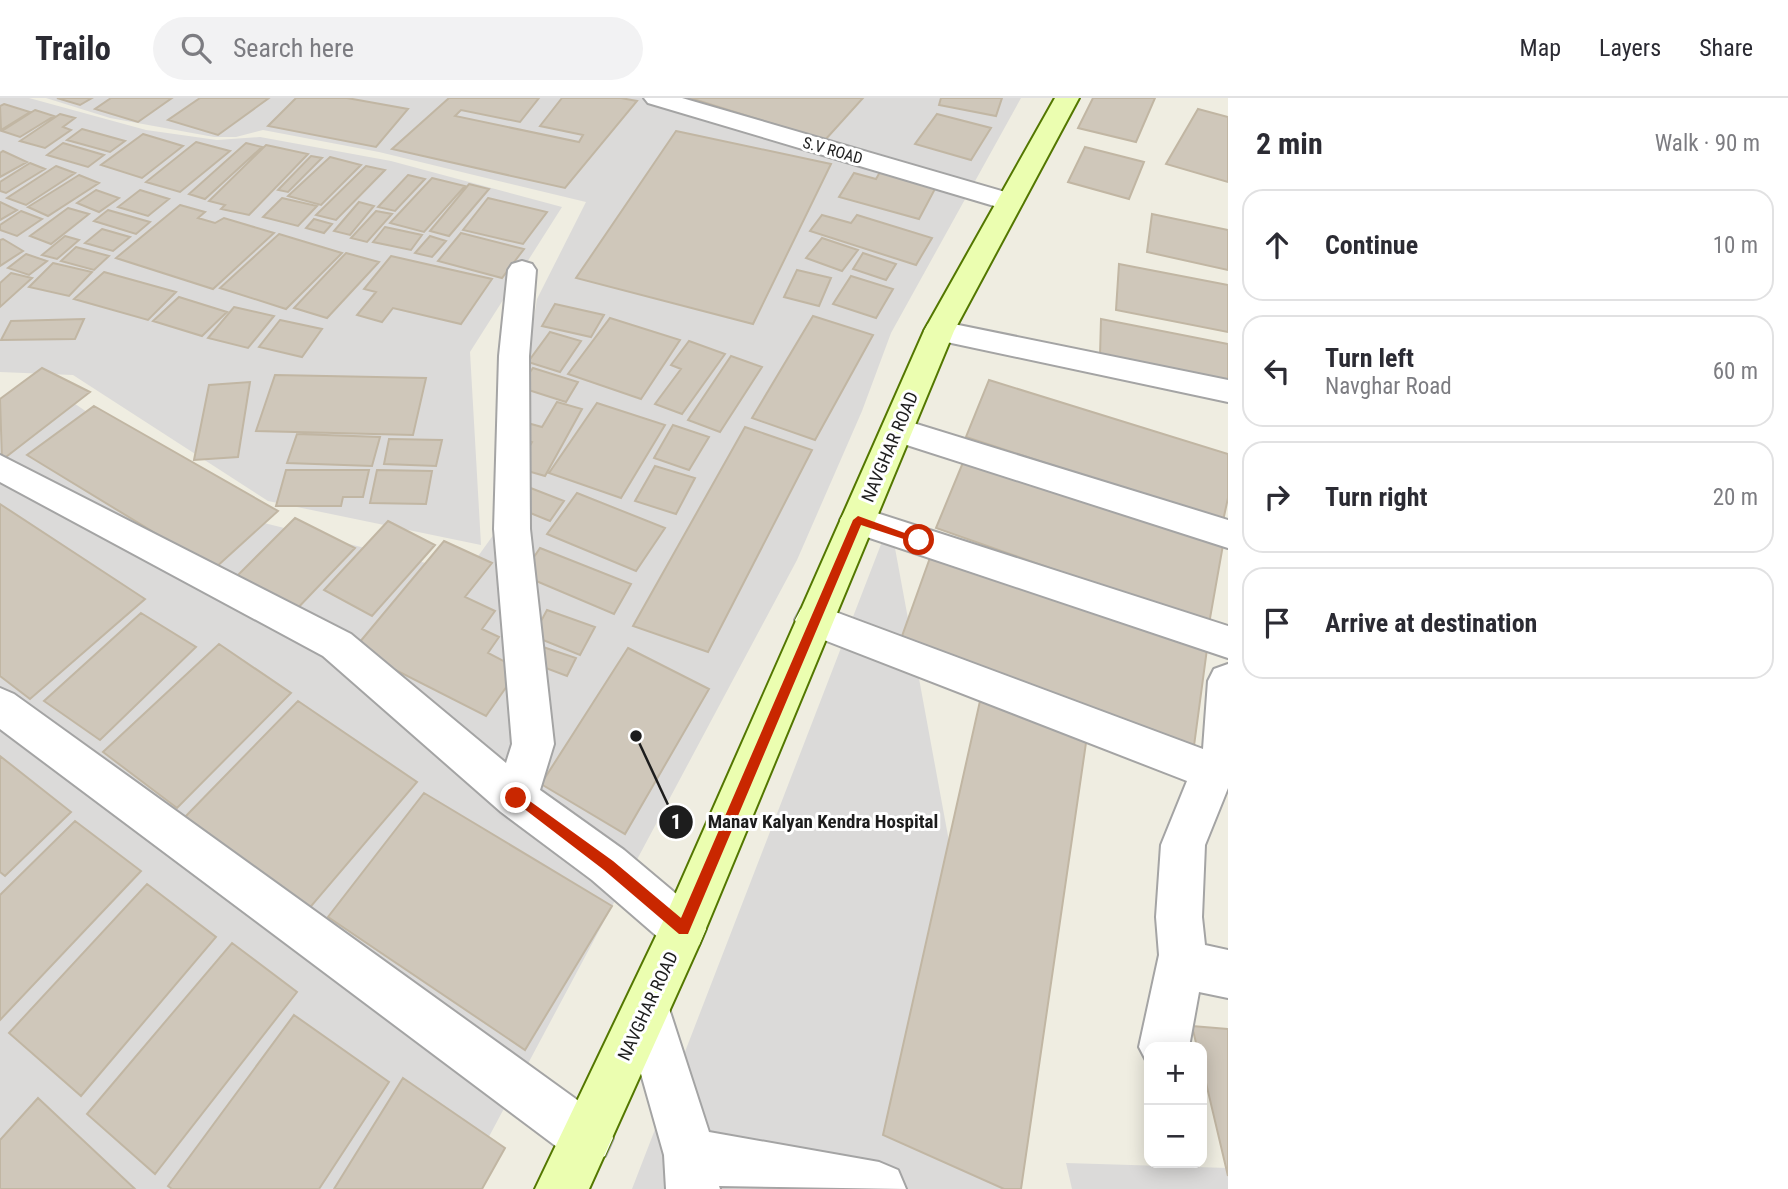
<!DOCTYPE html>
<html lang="en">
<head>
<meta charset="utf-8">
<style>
  body { margin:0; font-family:"Roboto Condensed",sans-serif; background:#f2f2f3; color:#2b2b33 }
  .controls { position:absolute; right:21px; bottom:21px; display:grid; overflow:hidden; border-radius:14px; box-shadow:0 4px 18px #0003 }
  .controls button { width:63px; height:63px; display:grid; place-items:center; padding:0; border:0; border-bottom:2px solid #e1e1e2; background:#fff; color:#2b2b33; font:35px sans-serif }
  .stop { position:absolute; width:21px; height:21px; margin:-16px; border:5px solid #c92700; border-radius:50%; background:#fff }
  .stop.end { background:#c92700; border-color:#fff; box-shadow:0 2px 7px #0008 }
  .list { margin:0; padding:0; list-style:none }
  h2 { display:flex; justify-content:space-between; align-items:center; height:91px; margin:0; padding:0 28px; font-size:30px }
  h2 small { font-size:23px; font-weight:400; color:#7c7c81 }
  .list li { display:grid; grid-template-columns:46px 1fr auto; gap:21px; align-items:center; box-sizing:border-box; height:112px; margin:0 14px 14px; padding:0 14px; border:2px solid #e1e1e2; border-radius:21px }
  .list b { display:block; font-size:26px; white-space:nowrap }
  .list p { margin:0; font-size:23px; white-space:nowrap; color:#7c7c81 }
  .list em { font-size:23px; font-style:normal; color:#7c7c81 }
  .icon { flex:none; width:38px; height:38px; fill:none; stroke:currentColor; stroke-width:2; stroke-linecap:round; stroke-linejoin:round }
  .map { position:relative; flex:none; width:1228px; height:1091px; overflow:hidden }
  header { display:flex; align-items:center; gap:42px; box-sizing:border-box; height:98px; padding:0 35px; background:#fff; border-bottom:2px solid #e1e1e2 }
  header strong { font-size:33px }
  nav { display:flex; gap:38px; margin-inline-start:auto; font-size:24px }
  .search { width:490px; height:63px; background:#f2f2f3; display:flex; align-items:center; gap:18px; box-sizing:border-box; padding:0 24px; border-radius:38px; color:#7c7c81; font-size:26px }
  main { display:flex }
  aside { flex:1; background:#fff }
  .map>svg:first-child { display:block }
</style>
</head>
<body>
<header>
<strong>Trailo</strong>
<div class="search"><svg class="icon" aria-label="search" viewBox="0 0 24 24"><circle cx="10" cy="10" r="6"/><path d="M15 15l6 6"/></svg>Search here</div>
<nav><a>Map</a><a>Layers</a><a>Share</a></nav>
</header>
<main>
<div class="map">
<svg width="1228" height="1091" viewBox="0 0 1228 1091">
  <rect width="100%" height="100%" fill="#efede1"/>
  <path fill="#dbdad9" d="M0,0h29l117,32 71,10 43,-3 131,24 171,46 -92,145 11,193 -213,-44 -195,-126 -73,-3z
    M46,0h975l-130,235 -29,78 -65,149 -336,629h-461v-785l49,-18 191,131 226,56 33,-46 38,-228 49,-97 -207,-50 -116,-22 -27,7h-22l-104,-19z
    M890,423l123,668h-381z
    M1066,1065l162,5v21h-156z"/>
  <path fill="#cfc7ba" stroke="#c1b6a3" stroke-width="2" d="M57,0h35l-12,7z
    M111,0h61l-34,24 -43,-13z
    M200,0h69l-51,37 -50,-15z
    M296,0h51l61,11 -32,38 -108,-21z
    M449,0h90l-19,24 -59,-12 -6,6 124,26 4,-7 -43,-9 22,-28h59l16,3 -72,87 -173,-39z
    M690,0h173l-38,42z
    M941,0h61l-6,18 -57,-11z
    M1093,0h62l-19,44 -58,-14z
    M4,6l26,8 -29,18 -1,-24z
    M1198,11l30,8v65l-62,-18z
    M35,12l19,6 -34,21 -18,-6z
    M60,16l15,4 -12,9 8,3 -26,18 -25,-7z
    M937,16l54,14 -20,32 -56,-16z
    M82,31l43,12 -15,11 -43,-12z
    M676,33l155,33 -78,160 -177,-46z
    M143,36l40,12 -41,32 -41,-13z
    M196,44l34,9 -50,41 -34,-10z
    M63,45l41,12 -16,12 -41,-12z
    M246,45l16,4 -57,52 -16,-5z
    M266,47l42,9 -59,61 -28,-6 4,-4 -16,-4z
    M1085,49l59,15 -15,37 -61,-17z
    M3,53l24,11 -27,15v-24z
    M311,58l11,2 -34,34 -10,-2z
    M330,59l31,8 -40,40 -33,-9z
    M30,65l15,6 -39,24 -6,-2v-9z
    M56,68l19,7 -49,32 -19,-7z
    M366,68l19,4 -49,50 -20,-5z
    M880,74l56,15 -17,32 -80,-22 15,-24 22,6z
    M79,77l20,8 -51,33 -20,-9z
    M408,77l17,4 -30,32 -17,-4z
    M432,80l33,8 -41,46 -34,-9z
    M469,86l20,5 -40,47 -19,-5z
    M96,92l23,8 -20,14 -22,-9z
    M140,92l29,9 -21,17 -30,-9z
    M282,100l35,8 -19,20 -35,-9z
    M488,100l59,14 -24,32 -60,-14z
    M0,104l17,8 -17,10z
    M359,104l15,4 -24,29 -16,-4z
    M180,107l25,7 -7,6 17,5 9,-5 50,15 -61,56 -97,-31z
    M68,110l21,6 -38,30 -21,-8z
    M108,112l42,12 -14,12 -42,-13z
    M21,113l21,8 -25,17 -17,-6v-5z
    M376,113l16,3 -25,28 -16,-4z
    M1152,116l76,16v40l-81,-18z
    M822,117l29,8 6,-8 75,23 -16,27 -106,-34z
    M314,121l18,5 -8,9 -18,-5z
    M385,129l37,8 -11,15 -38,-8z
    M102,131l28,8 -17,14 -28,-8z
    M461,135l63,16 -22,29 -64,-17z
    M279,136l63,19 -56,56 -66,-21z
    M65,138l14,4 -22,19 -15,-4z
    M430,138l16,5 -14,16 -17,-4z
    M822,140l36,12 -16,21 -36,-13z
    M3,141l20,12 -23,15v-26z
    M76,149l33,9 -15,14 -33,-9z
    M346,155l33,9 -52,56 -33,-10z
    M863,155l33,11 -10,16 -33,-11z
    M26,156l21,7 -18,14 -21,-7z
    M391,158l101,23 -31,45 -68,-16 -11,14 -25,-7 19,-23 -12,-3z
    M53,165l39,9 -23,24 -40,-9z
    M1119,166l109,21v47l-112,-22z
    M797,172l34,8 -12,28 -35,-9z
    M104,174l72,20 -28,28 -74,-21z
    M11,175l21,5 -32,29v-24z
    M851,178l42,13 -17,29 -43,-14z
    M179,199l48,15 -25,24 -49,-15z
    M555,206l49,11 -13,22 -49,-11z
    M234,209l40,9 -26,32 -40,-10z
    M813,218l60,19 -58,105 -63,-22z
    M610,220l70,22 -39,59 -73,-25z
    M84,221l-9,20 -74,1 10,-19z
    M1101,221l127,25v38l-128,-26z
    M280,222l42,9 -20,28 -43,-10z
    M550,234l31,9 -21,31 -32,-10z
    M689,243l36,13 -43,60 -27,-10 26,-35 -10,-4z
    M731,258l31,11 -42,65 -32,-12z
    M42,270l48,24 -88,68 -2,-61z
    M533,270l45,14 -12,20 -47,-15z
    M275,277l151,3 -13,57 -157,-4z
    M989,282l239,74v44l-5,23 -257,-84z
    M250,284l-12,75 -44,3 15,-75z
    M557,304l25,7 -37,67 -28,-8 15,-26 -10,-3 9,-15 11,3z
    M597,305l68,22 -44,73 -72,-25z
    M94,308l184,105 -64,58 -187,-114z
    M673,327l36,12 -20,33 -35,-12z
    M745,329l67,23 -104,202 -75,-26z
    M297,336l83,3 -8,29 -85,-3z
    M389,341l53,1 -6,26 -52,-2z
    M964,362l259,85 -14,79 -273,-96z
    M655,368l40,12 -19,36 -41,-13z
    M286,372h83l-6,27h-20l-2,9h-65z
    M377,372l55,1 -6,33 -56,-1z
    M528,389l36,14 -14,20 -37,-15z
    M577,395l88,35 -29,43 -89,-37z
    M0,406l145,95 -115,100 -30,-23z
    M295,420l60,30 -61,64 -60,-33z
    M388,423l47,24 -63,71 -48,-26z
    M444,443l48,22 -27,34 30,14 -13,18 17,8 -11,16 31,16 -33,47 -132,-67z
    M540,450l91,36 -17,30 -92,-39z
    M931,457l276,94 -13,97 -293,-107z
    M547,512l48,17 -15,28 -47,-19z
    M141,515l55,34 -96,93 -56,-39z
    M219,546l72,49 -114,115 -74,-56z
    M543,549l33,11 -9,18 -32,-12z
    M628,550l81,41 -84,145 -84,-50z
    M298,603l119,81 -110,129 -122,-94z
    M980,603l107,35 -66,453h-17l-121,-54z
    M0,658l71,56 -66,64 -5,-4z
    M424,695l188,113 -87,144 -197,-133z
    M75,723l66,50 -141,149v-125z
    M147,786l69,53 -135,159 -72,-63z
    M232,845l65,49 -142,182 -68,-60z
    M294,917l95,67 -70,107h-147l-4,-3z
    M1192,928l36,3v147l-26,-110v-19h-5z
    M403,980l102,70 -23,41h-148z
    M38,1000l97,91h-135v-49z"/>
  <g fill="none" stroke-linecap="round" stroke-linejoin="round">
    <defs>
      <path id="minor" d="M644,0h38l337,98 4,6 -4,6h-18l-353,-105z
        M522,163l10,3 4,6 -7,86 1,173 24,215 -14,46 84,60 75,63 7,16 -7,16 -16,7 -16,-7 -75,-65 -91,-68 -178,-156 -323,-174v-27l351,179 155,129 6,-19 -18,-215 5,-173 9,-86 4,-6z
        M939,223l289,59v22l-300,-64 -4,-7 4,-7z
        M897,320l331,102v28l-343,-110 -4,-8 4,-8z
        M858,409l370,119v32l-382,-128 -6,-10 6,-10z
        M814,506l389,145 5,-68 6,-12 14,-5v124l-23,57 -3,72 3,28 23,5v48l-29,-6 -10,55h-40v19l-10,-19 20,-92 -3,-38 5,-72 26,-64 -386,-150 -6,-11 6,-11z
        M0,590l14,6 591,426 8,18 -8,18 -18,8 -18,-8 -569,-427z
        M647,888l17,7 45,139 170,30 19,8 8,19 -187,-3 1,3h-54l-2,-34 -41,-145 7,-17z"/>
      <path id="secondary" d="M1055,0h24l-125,233 -255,614 -110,244h-54l132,-276 257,-582z"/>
    </defs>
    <use href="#minor" stroke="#a4a4a4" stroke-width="4"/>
    <use href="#secondary" stroke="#537700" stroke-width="4"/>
    <use href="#minor" fill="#fff" fill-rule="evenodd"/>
    <use href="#secondary" fill="#ebfeb0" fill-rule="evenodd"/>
  </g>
  <path fill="#c92700" d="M858,418l66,24 -5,4 -58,-19 -173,409h-9l-75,-64 -94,-72 1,-4h9l93,67 68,57 172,-398z"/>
  <g text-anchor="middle" stroke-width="6" stroke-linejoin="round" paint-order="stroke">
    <g font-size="16" fill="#1d1d1d" stroke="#fff">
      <text transform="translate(833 52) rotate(16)" y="6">S.V ROAD</text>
    </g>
    <g font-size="18" fill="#1d1d1d" stroke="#fff">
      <text transform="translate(890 349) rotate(-67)" y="6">NAVGHAR ROAD</text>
      <text transform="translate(648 908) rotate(-65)" y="6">NAVGHAR ROAD</text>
    </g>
  </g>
  <path fill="none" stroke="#1d1d1d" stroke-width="2.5" d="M636 638L676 724"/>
  <g fill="#1d1d1d" stroke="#fff" stroke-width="2.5">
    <circle cx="636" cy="638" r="7"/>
    <circle cx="676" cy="724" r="18"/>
  </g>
  <g font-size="21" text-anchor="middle" font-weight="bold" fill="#fff">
    <text x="676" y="731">1</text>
  </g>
  <g font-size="19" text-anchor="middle" font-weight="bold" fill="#1d1d1d" stroke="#fff" stroke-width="6" stroke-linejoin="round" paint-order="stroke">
    <text x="823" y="730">Manav Kalyan Kendra Hospital</text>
  </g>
</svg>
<div class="controls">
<button>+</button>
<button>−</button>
</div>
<div class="stop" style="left:919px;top:442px"></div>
<div class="stop end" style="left:516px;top:700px"></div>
</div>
<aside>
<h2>2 min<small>Walk · 90 m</small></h2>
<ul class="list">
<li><svg class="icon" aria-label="ahead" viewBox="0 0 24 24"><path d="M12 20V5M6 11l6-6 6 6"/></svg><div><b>Continue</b></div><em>10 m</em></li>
<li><svg class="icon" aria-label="left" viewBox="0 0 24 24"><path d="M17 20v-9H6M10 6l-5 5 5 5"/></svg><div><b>Turn left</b><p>Navghar Road</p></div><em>60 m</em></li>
<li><svg class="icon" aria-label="right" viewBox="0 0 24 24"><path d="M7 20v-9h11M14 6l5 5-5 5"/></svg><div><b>Turn right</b></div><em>20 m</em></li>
<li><svg class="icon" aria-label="arrive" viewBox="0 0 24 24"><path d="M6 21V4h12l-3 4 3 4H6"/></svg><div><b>Arrive at destination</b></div></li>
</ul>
</aside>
</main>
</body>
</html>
